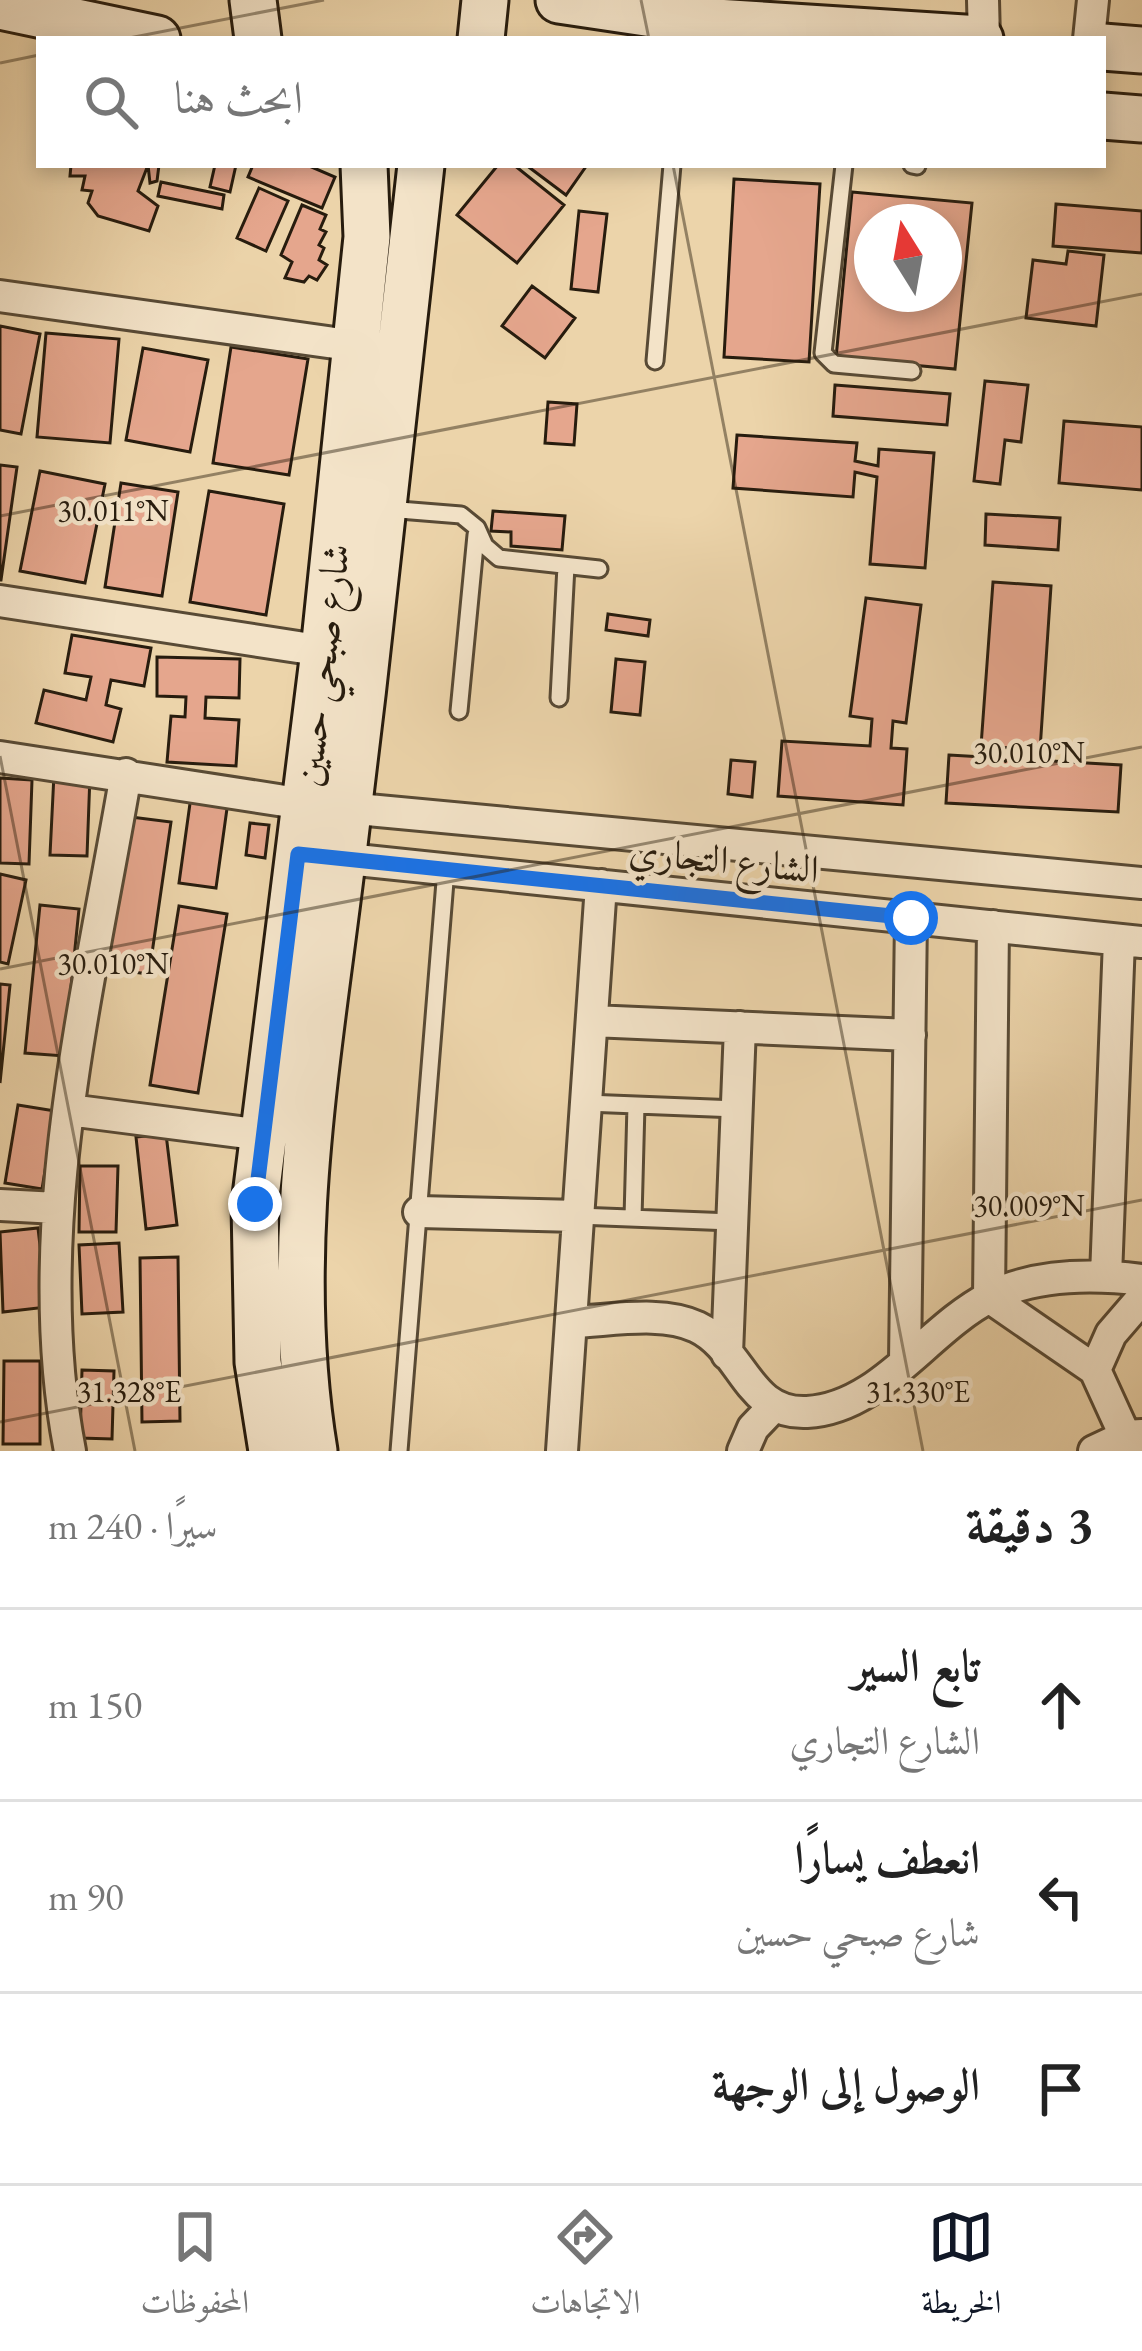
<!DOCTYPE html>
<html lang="ar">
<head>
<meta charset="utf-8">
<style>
  body { margin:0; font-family:"EB Garamond",Amiri,serif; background:#f6f6f6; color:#222; direction:rtl }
  .compass { position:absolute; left:854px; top:204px; width:108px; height:108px; border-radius:50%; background:#fff; box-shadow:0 6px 18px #0003; rotate:349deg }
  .stop { position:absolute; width:36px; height:36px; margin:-27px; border:9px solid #1a73e8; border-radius:50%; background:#fff }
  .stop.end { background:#1a73e8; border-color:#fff; box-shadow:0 3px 12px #0008 }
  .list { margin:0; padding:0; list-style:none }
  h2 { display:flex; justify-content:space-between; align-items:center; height:156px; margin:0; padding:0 48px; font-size:51px }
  h2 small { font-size:39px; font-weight:400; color:#767676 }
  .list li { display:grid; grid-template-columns:78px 1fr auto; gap:36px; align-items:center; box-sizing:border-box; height:192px; padding:0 48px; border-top:3px solid #e0e0e0 }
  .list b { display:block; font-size:45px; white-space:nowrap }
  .list p { margin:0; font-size:39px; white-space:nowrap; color:#767676 }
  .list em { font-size:39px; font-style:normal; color:#767676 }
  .icon { flex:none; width:66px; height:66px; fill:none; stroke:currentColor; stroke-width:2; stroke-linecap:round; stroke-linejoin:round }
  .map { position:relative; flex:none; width:1142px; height:1451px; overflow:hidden; direction:ltr }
  .search { position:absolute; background:#fff; box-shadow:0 6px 18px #0003; left:36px; right:36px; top:36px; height:132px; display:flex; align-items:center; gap:30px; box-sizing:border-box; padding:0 42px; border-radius:0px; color:#767676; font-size:45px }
  .sheet { height:732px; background:#fff }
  nav { display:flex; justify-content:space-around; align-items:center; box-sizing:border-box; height:168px; border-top:3px solid #e0e0e0; background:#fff; font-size:33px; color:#767676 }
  nav a { display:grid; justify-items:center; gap:6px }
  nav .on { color:#111827 }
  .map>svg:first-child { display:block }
</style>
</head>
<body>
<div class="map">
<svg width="1142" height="1451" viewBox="0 0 1142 1451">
  <rect width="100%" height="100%" fill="#ecd4aa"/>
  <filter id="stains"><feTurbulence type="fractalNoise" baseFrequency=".00167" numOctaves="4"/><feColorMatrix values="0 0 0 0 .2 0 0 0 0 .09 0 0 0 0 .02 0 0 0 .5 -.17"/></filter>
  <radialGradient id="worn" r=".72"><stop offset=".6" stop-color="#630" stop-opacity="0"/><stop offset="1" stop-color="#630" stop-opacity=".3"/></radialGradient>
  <path fill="#e5a68d" stroke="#271c0e" stroke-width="3" fill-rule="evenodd" d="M71,165h88l-2,16 -7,2 -2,-18 -10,26 20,15 -9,25 -51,-15 -10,-13 4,-12 -10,-1 3,-14h-15z
    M215,165h21l-6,27 -20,-5z
    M253,165h54l28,12 -13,31 -74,-31z
    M498,165h16l50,40 -47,58 -60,-48z
    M526,165h61l-21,30z
    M734,179l86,5 -11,178 -85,-5z
    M161,182l63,13 -2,14 -64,-13z
    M259,188l29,13 -22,50 -29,-13z
    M852,192l120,11 -17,166 -119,-11zM872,222h72v72h-72z
    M1056,204l86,7v42l-89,-7z
    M302,205l24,10 -6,14 6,3 -7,13 5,3 -5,12 8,5 -10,15 -8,-4 -5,6 -19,-4 7,-16 -11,-7z
    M579,211l28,3 -9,78 -27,-3z
    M1068,251l36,4 -8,71 -70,-8 7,-58 33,4z
    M532,286l43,32 -30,40 -43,-32z
    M0,326l40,8 -19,100 -21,-4z
    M46,333l73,6 -9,104 -73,-6z
    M231,347l77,12 -19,116 -76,-12z
    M143,348l65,12 -18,92 -64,-12z
    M985,381l43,4 -7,57 -16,-2 -5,44 -26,-3z
    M835,385l115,9 -3,31 -114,-9z
    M548,402l29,2 -3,41 -29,-2z
    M1064,421l78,6v63l-83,-7z
    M737,435l120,8 -2,18 23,5 1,-17 55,4 -9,115 -55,-4 7,-87 -22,-5 -2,25 -120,-9z
    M0,465l17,2 -16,113h-1z
    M40,471l65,13 -20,99 -65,-12z
    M121,483l57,9 -16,104 -57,-9z
    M209,491l75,13 -18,111 -76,-13z
    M493,511l72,5 -3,34 -51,-4v-14l-20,-1z
    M986,514l74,4 -2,32 -73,-5z
    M993,582l58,4 -11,164 -59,-4z
    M866,598l55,7 -15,118 -13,-2 -2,27 16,1 -4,56 -125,-9 4,-55 88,5 2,-27 -22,-3z
    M608,614l42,6 -2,16 -42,-6z
    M72,635l79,13 -7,38 -33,-6 -5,25 15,4 -8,33 -77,-19 8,-33 42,10 5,-23 -26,-4z
    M157,657l83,2 -1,39 -33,-1 -1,21 34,2 -3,46 -69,-4 4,-46 14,1 1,-20 -29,-1z
    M616,659l29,3 -5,53 -29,-3z
    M949,755l172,10 -3,47 -172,-9z
    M731,760l24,2 -3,35 -24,-3z
    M54,774l36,1 -3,81 -37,-1z
    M0,778l32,2 -3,84 -29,-1z
    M192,789l37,5 -13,94 -37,-5z
    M123,816l48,6 -22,152 -48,-6z
    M250,823l19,2 -4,33 -19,-3z
    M0,874l26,6 -18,84 -8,-2z
    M40,905l39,4 -15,147 -39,-3z
    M179,906l48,8 -29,179 -48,-8z
    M0,984l10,1 -10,98z
    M18,1105l37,6 -13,78 -37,-6z
    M166,1134l11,91 -31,4 -10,-92z
    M80,1166h38l-2,66h-37z
    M38,1228l9,79 -44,5 -3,-80z
    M119,1243l4,69 -41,2 -3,-69z
    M178,1257l2,164 -38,1 -2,-164z
    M4,1361h36v83h-37z
    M82,1370l32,1 -2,68 -32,-1z"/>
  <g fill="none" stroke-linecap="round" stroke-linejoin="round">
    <defs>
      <path id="lane" d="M844,165l-21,188 11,11 78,7
        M912,165l5,1
        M655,361l17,-196
        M387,509l74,6 16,13 8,18 14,12 100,11
        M559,698l7,-132
        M459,711l17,-176
        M586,1103l151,6
        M578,1216l154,6
        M633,1218l3,-113
        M399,1451l47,-582"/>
      <path id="street" d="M983,0l1,39
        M1089,39l4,-39
        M0,296l356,50
        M0,601l324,50
        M0,757l304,47 838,79
        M328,857l814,85
        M993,926l-4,371 106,73 37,81
        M592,1021l318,14
        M69,1110l194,25
        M0,1205l57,3
        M419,1212l159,4
        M1106,1276l13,-336
        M571,1322c38,-1 91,-12 126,5 46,22 50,88 110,85 74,-4 120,-83 183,-115 45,-23 103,-23 152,-17
        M727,1354l13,-327
        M905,1361l6,-443
        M1095,1370l16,-36 31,-36
        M70,1451c-43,-221 19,-459 56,-677
        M562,1451l39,-566
        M743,1451l10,-23 20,-21
        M1094,1451l32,-15 16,-1"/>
      <path id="secondary" d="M253,0l5,39
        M559,0l141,21 280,18
        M0,6l157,33
        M481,39l4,-39
        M1103,47l39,3
        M1103,116l39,3
        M272,1451l-14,-89 -3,-158 69,-553 43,-414 -3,-72
        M314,1451c-33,-201 5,-398 29,-598 28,-229 54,-458 78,-688"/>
    </defs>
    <use href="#lane" stroke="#584a35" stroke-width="21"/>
    <use href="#street" stroke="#584a35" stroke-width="36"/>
    <use href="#secondary" stroke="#271c0e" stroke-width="51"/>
    <use href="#lane" stroke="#f3e3c8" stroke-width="15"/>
    <use href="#street" stroke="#f3e3c8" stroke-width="30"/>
    <use href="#secondary" stroke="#f3e3c8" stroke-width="45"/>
  </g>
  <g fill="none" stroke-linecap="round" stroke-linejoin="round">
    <path stroke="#1a73e8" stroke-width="15" d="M255,1204l43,-350 613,64"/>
  </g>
  <path fill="none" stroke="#271c0e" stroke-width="3" stroke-opacity="0.45" d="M641,0l8,39M124,39l200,-39M0,63l39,-8M673,165l250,1286M0,516l1142,-222M0,756l135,695M0,969l1142,-222M0,1422l1142,-222"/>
  <g text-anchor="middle" stroke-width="9" stroke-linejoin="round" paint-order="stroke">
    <g font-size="39" fill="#271c0e" stroke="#f3e3c8">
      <text transform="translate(321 665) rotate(-83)" y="14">شارع صبحي حسين</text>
      <text transform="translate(724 859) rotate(6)" y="14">الشارع التجاري</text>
    </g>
  </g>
  <g font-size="30" text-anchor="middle" fill="#271c0e" stroke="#f3e3c8" stroke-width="9" stroke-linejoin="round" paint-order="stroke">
    <text x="113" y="521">30.011°N</text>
    <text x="1029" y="763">30.010°N</text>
    <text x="113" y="974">30.010°N</text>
    <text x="1029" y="1216">30.009°N</text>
    <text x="129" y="1402">31.328°E</text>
    <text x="918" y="1402">31.330°E</text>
  </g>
  <rect width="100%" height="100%" filter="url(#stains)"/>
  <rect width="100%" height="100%" fill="url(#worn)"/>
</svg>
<svg class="compass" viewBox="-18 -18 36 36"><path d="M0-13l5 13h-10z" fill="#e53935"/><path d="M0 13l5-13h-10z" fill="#767676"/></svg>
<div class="stop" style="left:911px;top:918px"></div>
<div class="stop end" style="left:255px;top:1204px"></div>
<div class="search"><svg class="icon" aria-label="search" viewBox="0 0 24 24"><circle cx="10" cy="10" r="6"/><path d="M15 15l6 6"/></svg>ابحث هنا</div>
</div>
<section class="sheet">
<h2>3 دقيقة<small>سيرًا · 240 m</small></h2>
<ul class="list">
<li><svg class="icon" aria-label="ahead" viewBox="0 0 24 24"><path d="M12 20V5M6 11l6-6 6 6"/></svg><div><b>تابع السير</b><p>الشارع التجاري</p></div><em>150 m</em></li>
<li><svg class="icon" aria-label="left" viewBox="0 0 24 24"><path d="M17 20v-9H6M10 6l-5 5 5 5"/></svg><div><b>انعطف يسارًا</b><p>شارع صبحي حسين</p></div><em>90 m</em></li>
<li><svg class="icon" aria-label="arrive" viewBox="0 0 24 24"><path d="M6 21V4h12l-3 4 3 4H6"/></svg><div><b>الوصول إلى الوجهة</b></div></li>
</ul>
</section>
<nav>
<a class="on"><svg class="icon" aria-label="map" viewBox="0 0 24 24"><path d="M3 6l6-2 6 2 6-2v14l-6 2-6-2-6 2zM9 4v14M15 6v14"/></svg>الخريطة</a>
<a><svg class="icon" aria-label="directions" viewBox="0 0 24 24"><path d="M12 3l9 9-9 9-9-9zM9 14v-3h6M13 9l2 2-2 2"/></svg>الاتجاهات</a>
<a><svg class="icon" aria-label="saved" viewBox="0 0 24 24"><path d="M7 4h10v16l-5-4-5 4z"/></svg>المحفوظات</a>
</nav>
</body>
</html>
